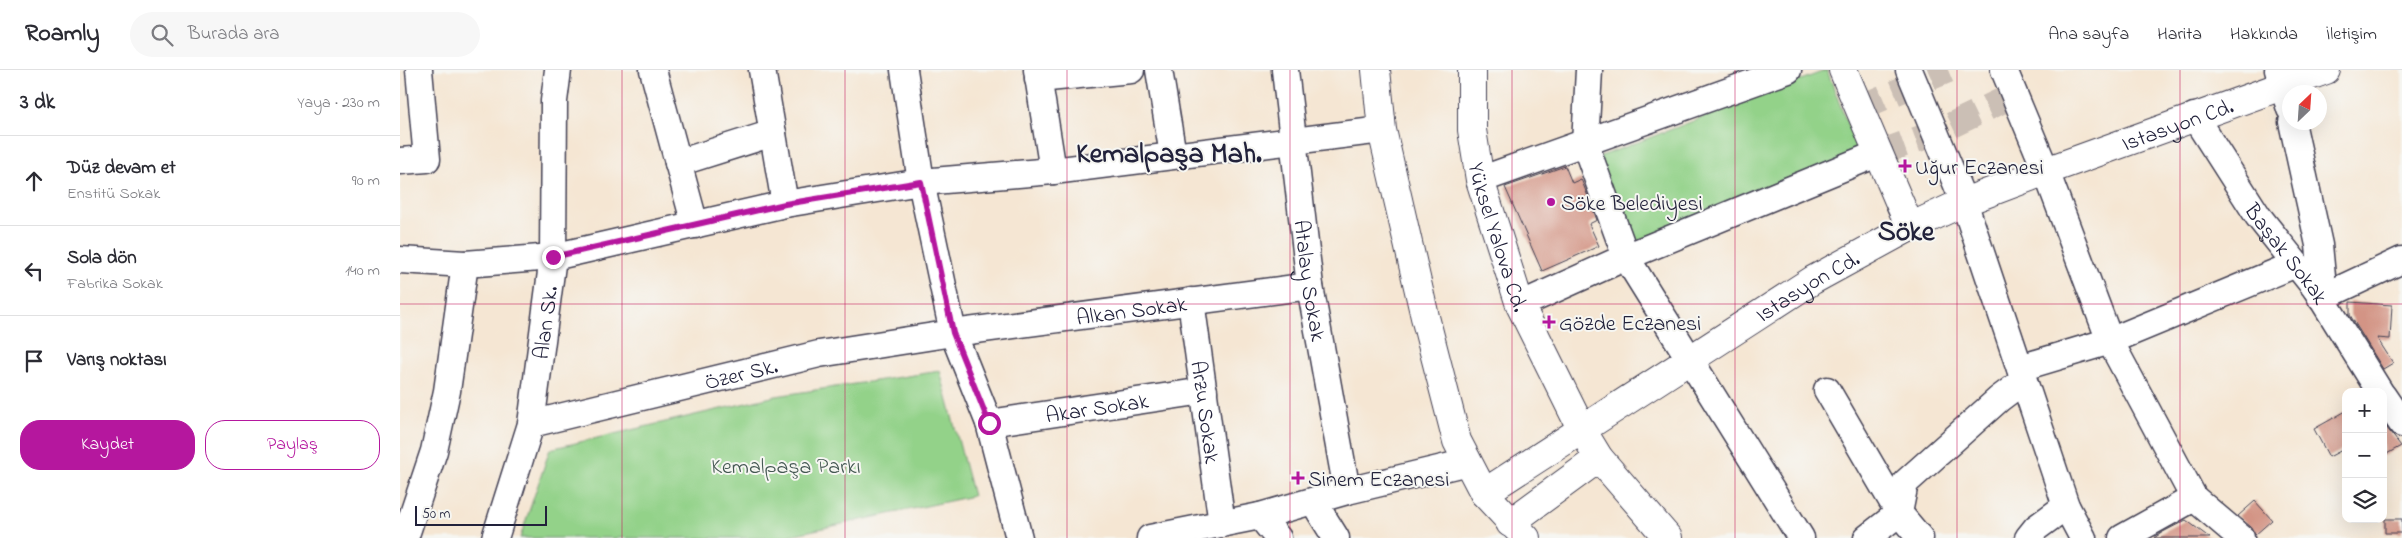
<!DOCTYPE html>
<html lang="tr">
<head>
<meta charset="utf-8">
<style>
  body { margin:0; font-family:"Indie Flower",sans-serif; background:#f7f7f7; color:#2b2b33 }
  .controls { position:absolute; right:15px; bottom:15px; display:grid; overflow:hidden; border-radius:10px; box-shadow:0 5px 20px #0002 }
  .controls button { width:45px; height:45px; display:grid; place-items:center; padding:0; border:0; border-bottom:1px solid #e1e1e2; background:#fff; color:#2b2b33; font:25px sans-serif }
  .compass { position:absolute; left:1882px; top:15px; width:45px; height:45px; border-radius:50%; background:#fff; box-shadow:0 5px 20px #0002; rotate:25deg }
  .scale { position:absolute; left:15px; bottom:12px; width:132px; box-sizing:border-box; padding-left:5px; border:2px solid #22223b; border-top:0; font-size:14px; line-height:18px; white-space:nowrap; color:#22223b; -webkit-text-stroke:4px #f6f6f2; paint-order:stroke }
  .stop { position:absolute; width:15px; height:15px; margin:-11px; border:4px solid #b5179e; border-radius:50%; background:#fff }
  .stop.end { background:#b5179e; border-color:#fff; box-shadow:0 1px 5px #0008 }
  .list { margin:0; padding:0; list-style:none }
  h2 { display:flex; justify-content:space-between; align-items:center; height:65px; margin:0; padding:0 20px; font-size:21px }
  h2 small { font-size:16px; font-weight:400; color:#7c7c81 }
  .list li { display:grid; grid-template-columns:32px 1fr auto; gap:15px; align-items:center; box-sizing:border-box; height:90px; padding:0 20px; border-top:1px solid #e1e1e2 }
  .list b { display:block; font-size:19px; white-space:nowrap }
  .list p { margin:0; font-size:16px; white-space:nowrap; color:#7c7c81 }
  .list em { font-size:16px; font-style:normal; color:#7c7c81 }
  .actions { display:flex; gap:10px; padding:15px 20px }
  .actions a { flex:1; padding:11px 0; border:1px solid #b5179e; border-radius:20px; text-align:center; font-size:18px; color:#b5179e }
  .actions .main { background:#b5179e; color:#fff }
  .icon { flex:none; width:28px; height:28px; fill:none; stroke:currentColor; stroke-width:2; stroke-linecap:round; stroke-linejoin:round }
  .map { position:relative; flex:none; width:2002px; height:468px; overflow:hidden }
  header { display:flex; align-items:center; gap:30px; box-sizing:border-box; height:70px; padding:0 25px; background:#fff; border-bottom:1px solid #e1e1e2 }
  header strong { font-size:24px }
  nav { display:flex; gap:28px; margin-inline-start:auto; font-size:18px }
  .search { width:350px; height:45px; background:#f7f7f7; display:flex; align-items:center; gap:12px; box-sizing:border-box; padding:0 18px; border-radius:28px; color:#7c7c81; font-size:19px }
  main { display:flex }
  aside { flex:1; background:#fff }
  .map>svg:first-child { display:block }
</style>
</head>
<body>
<header>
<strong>Roamly</strong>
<div class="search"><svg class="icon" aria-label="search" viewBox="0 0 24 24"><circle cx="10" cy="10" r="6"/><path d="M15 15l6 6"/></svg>Burada ara</div>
<nav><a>Ana sayfa</a><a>Harita</a><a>Hakkında</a><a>İletişim</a></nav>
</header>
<main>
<aside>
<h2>3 dk<small>Yaya · 230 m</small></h2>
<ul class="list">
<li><svg class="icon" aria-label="ahead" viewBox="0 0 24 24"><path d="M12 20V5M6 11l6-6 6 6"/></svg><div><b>Düz devam et</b><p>Enstitü Sokak</p></div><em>90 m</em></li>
<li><svg class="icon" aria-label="left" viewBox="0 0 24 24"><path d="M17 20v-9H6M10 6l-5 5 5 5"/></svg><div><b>Sola dön</b><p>Fabrika Sokak</p></div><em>140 m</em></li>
<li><svg class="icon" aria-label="arrive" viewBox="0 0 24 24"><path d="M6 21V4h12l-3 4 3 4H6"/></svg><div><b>Varış noktası</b></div></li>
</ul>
<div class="actions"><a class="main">Kaydet</a><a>Paylaş</a></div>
</aside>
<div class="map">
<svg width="2002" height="468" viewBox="0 0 2002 468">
  <rect width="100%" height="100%" fill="#f6f6f2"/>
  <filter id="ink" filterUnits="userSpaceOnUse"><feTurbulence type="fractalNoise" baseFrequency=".02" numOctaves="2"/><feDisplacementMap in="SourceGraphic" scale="10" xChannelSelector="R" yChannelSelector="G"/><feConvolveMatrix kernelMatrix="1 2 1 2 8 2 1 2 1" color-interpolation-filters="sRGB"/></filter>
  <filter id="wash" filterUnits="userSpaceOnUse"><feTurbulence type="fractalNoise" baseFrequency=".0096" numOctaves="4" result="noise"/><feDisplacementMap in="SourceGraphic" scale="20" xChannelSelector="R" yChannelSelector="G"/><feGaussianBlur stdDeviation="1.12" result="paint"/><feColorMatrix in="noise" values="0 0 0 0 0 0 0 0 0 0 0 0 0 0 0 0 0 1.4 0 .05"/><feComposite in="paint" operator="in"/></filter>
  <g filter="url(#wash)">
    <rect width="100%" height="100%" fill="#f5e6d3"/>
    <path fill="#93d289" stroke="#5a7a62" d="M1427,0l32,85 -228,89 -35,-86z
      M540,301l33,125 -196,42h-257l30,-89 226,-53z"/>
    <g id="blocks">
      <path fill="#d39485" d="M1165,96l7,17 9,-4 6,15 10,26 -8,4 10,22 -57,25 -37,-84z
        M1950,232l42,3 -2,34 -13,-1 16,25 -10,6 -33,-54z
        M1946,341v37l-17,9 -15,-28z
        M1983,353l18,23 -18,10z
        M1855,431l17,19 -17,15 -4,-8 -13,-11z
        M1985,449h17v14h-17z
        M1786,450l24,18h-56l9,-6z"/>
    </g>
  </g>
  <g filter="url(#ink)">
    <use href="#blocks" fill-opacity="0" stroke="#423f52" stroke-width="1"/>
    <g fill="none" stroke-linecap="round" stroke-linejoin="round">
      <path stroke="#cbbfb5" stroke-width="26" stroke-dasharray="26 13" stroke-linecap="butt" d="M1459,38l89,-38
        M1479,83l56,-20 79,-38"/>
      <defs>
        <g id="minor">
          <path d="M253,0l42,155"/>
          <path d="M362,0l23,134"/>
          <path d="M504,0l17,112 32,151 36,90 30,115"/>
          <path d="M637,0l16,101"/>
          <path d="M759,0l14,85"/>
          <path id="s1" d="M885,0l25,216 37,205"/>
          <path d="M1189,0l-4,74 41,113 175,281"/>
          <path d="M1509,0l55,132 102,304 17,32"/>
          <path d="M1604,0l42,101 64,170 84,157 47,40"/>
          <path d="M1878,0l12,39"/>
          <path d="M638,9l93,-9"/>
          <path id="s2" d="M1794,46l64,100 58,73 64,103"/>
          <path d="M1892,52l27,123 3,31 -6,13"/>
          <path d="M0,91l27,-2 -8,-89"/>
          <path d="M278,93l95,-30"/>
          <path d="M1080,110l308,-110"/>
          <path d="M0,190l65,4 88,-7 232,-53 136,-22 132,-11 329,-41"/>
          <path d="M1921,228l81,-38"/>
          <path id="s3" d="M791,231l31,223"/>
          <path d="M1120,235l106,-48 253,-104"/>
          <path d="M1620,298l90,-27 186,-77"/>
          <path d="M1427,320l72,123 21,25"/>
          <path d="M1983,326l19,28"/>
          <path id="s4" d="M589,353l215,-32"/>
          <path id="s5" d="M131,354l288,-70 134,-21 357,-47"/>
          <path d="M913,431l23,37"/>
          <path d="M860,446l18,22"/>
          <path d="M5,468l29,-87 13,-60 18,-127"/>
          <path id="s6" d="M95,468l36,-114 22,-167 1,-156 4,-31"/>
          <path d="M750,468l110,-22 87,-25 121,-29"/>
          <path d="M1467,468l32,-25 6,-30 94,-84 24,-18"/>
          <path d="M1628,468l8,-10 30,-22"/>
          <path d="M1722,468l72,-40"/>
        </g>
        <g id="major">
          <path d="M976,0l6,60 43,187 32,124 27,52 42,45"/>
          <path id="s7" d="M1072,0v60l8,50 40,125 62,125 17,28 69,80"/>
          <path d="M1443,0l67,157"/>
          <path id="s8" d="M1084,423l329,-213 97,-53 54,-25 82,-31 280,-101"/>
          <path d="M1110,453l89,-65"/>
        </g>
      </defs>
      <use href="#minor" stroke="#423f52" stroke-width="29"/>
      <use href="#major" stroke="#423f52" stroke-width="30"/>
      <use href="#minor" stroke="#fff" stroke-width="26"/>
      <use href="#major" stroke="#fff" stroke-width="28"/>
    </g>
  </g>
  <g fill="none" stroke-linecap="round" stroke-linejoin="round" filter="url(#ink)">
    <path stroke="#b5179e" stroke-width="6" d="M153,187l232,-53 136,-22 32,151 36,90"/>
  </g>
  <path fill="none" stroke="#c2185b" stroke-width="1" stroke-opacity="0.55" d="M222,0v468M445,0v468M667,0v468M890,0v468M1112,0v468M1335,0v468M1557,0v468M1780,0v468M0,234h2002"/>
  <g fill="#b5179e" stroke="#f6f6f2" stroke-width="2">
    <path d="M1502.5 88.5h5v5h5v5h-5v5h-5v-5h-5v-5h5z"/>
    <circle cx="1151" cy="132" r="5"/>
    <path d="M1146.5 244.5h5v5h5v5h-5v5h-5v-5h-5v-5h5z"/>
    <path d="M895.5 400.5h5v5h5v5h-5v5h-5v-5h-5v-5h5z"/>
  </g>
  <g text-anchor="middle" stroke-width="4" stroke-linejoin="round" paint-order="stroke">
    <g font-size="22" fill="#22223b" stroke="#f6f6f2">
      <text dy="8" stroke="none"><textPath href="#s8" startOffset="789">Istasyon Cd.</textPath></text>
      <text dy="8" stroke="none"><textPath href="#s7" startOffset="170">Yüksel Yalova Cd.</textPath></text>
      <text dy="8" stroke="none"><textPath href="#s2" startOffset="166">Başak Sokak</textPath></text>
      <text dy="8" stroke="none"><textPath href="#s1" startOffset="212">Atalay Sokak</textPath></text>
      <text dy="8" stroke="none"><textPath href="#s8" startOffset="384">Istasyon Cd.</textPath></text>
      <text dy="8" stroke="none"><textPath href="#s5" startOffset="612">Alkan Sokak</textPath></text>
      <text dy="8" stroke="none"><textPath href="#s6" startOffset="222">Alan Sk.</textPath></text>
      <text dy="8" stroke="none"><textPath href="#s5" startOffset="216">Özer Sk.</textPath></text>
      <text dy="8" stroke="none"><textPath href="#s4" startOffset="109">Akar Sokak</textPath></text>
      <text dy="8" stroke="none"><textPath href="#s3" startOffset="112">Arzu Sokak</textPath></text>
    </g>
    <g font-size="22" fill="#22223b" stroke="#f6f6f2" text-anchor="start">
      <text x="1515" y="104">Uğur Eczanesi</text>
      <text x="1161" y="140">Söke Belediyesi</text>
      <text x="1159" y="260">Gözde Eczanesi</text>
      <text x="908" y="416">Sinem Eczanesi</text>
    </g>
    <g font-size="22" fill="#445752" stroke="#f6f6f2">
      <text x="386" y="403">Kemalpaşa Parkı</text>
    </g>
    <g font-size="28" font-weight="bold" fill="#22223b" stroke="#f6f6f2">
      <text x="769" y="92">Kemalpaşa Mah.</text>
      <text x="1506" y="170">Söke</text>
    </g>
  </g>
</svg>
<div class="controls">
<button>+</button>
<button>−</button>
<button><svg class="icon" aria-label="layers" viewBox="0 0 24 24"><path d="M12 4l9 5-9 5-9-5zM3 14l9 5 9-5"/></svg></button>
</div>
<svg class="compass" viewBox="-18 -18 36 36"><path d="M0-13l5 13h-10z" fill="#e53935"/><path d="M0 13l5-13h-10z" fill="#7c7c81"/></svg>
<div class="scale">50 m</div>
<div class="stop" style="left:589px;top:353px"></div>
<div class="stop end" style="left:153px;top:187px"></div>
</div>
</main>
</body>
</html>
